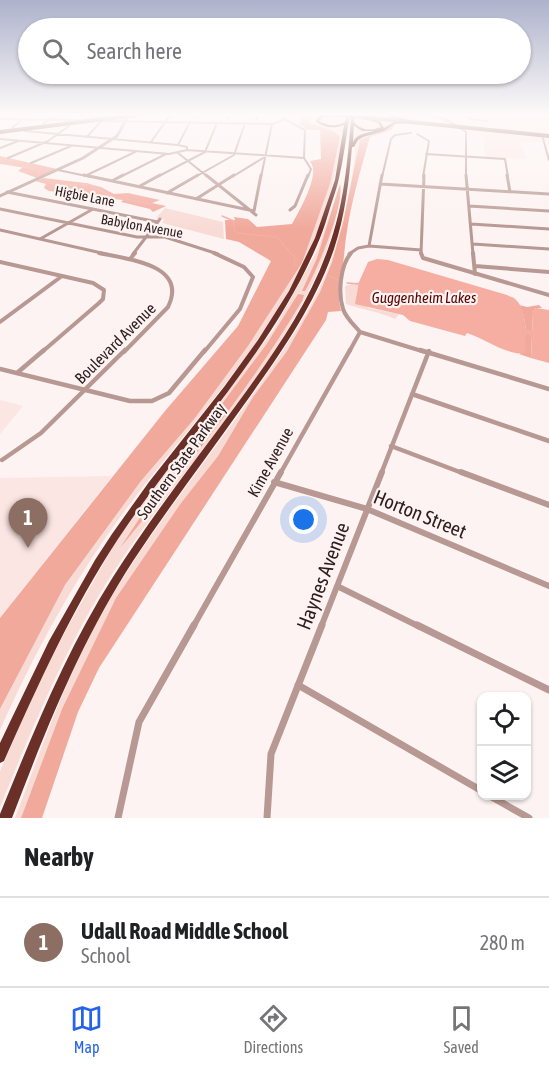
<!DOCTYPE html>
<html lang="en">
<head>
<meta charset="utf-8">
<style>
  body { margin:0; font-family:"Asap Condensed",sans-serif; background:#f2f2f2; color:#202124 }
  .controls { position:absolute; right:18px; bottom:18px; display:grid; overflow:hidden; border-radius:12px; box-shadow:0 2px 4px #0004 }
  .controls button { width:54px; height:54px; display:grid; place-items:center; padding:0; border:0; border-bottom:2px solid #e0e0e0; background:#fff; color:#202124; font:30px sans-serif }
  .you { position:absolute; left:304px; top:520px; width:21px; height:21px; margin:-15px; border:4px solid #fff; border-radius:50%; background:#1a73e8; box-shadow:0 0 0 9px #1a73e833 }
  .badge { display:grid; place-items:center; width:39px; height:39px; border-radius:50%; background:#2563eb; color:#fff; font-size:20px; font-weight:700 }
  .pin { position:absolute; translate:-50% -50px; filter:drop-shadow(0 2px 3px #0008) }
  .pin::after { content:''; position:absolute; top:32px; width:21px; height:18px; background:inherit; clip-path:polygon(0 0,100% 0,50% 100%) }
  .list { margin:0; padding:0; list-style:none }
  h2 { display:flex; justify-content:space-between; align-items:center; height:78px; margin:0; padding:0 24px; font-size:26px }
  h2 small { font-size:20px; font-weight:400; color:#757577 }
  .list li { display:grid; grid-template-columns:39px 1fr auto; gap:18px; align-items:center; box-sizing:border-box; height:90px; padding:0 24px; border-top:2px solid #e0e0e0 }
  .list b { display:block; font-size:22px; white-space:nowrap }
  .list p { margin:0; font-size:20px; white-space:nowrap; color:#757577 }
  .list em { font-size:20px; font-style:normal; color:#757577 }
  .icon { flex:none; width:33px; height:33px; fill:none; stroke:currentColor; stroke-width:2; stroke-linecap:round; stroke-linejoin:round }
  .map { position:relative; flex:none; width:549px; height:818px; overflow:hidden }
  .search { position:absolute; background:#fff; box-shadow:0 2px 4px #0004; left:18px; right:18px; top:18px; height:66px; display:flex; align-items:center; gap:15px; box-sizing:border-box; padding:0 21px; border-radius:33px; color:#757577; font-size:22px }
  .sheet { height:168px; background:#fff }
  nav { display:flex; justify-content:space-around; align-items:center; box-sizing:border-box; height:84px; border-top:2px solid #e0e0e0; background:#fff; font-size:16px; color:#757577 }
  nav a { display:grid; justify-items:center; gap:3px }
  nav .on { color:#2563eb }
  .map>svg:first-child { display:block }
</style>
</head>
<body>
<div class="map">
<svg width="549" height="818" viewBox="0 0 549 818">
  <rect width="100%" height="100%" fill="#fcf3f2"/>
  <path fill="#fbe6e3" d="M491,115h58v28l-26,-1 -2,2 5,15 -41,-2 -2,-21 -16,-1 -13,-11 20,-4 13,2z
    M0,400l23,6 -23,28z
    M112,476l-112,142v-140z"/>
  <path fill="#f9dbd5" d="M309,115h3v8l9,4 -8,-6 1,-6 31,2 -5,9h4l-1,8 -15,-6 13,7v9c-6,35 -15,68 -29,100 -42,99 -122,179 -186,265 -50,67 -92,144 -126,221v-21l65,-124 76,-104 54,-63 53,-72 54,-83 28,-79 10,-47 -29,-14 -2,-3z
    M355,118l21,3 5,6 3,-1 -4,-5 18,2c-13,10 -29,9 -40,21l-1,15 -14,64 -11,39 -12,30 -33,59 -34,46 -35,59 -37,47 -119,206 -41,109h-6c29,-76 55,-154 98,-224 43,-71 96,-136 143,-204 28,-41 58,-82 75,-129 13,-38 22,-80 25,-120 11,-8 25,-10 37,-18l-10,6 -28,9v-10l4,1 -3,-3z
    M341,182l-2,14 2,1c-5,22 -10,44 -19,65 -49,118 -150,215 -217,323 -43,70 -74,146 -105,222v-36l38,-87 29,-56 47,-83 32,-46 128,-170 43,-78z
    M165,208l58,14 1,17 -62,-16 2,-4 -8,-1z
    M359,282l9,26 31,6 -4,5c-17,-8 -32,-9 -49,-15l-1,-18z"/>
  <path fill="#f1a99c" d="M303,115h7l-1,5 2,3 24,9 5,5 -10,47 -28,79 -54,83 -53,72 -54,63 -76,104 -65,124v-91l165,-207 73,-85 33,-65 -32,-19 -13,-3 -1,-19h10l-1,-3 14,2 9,8 35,-3c7,-12 23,-41 21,-55 0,-3 -2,-6 -3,-8l11,-2 -1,-29h-12l-9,-6z
    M395,125l-4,5 -21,7c-11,38 -23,79 -26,119 -2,20 -8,35 -3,55l-13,1 -2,8 -227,348 -21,44 -36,106h-21l41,-109 54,-111 65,-95 37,-47 35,-59 34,-46 33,-59 12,-30 11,-39 17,-83z
    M0,156l57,13 -20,9 -19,-7 5,-4 -23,-3z
    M44,178l41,5 16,4 13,7 14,-1 32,7 -8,3 14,3 -13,6 -3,-3 -29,-7 2,-2 -74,-9 -5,-3 2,-4 -11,-3z
    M340,184c5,20 -23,87 -35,107h-3l15,-33z
    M298,294l6,1 -2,6c-53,89 -117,168 -182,247l42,-64 104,-139z
    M519,305l8,2 12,-2 3,3h-6l-3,4 -2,46 -21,-7 10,3c7,-15 8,-34 -1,-49z"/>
  <path fill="#f5aea1" d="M377,259l11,1 119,35c3,2 6,2 8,4 13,10 11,40 10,54 -17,3 -42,-15 -58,-20l-2,3 -55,-15 -7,-6 -48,-11 4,-22 9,-20z
    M536,308l13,2v53l-18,-5 2,-46z"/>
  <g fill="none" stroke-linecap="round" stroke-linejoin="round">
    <path stroke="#f5aea1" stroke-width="1.5" d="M0,161c12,7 27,4 40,10l-2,6
      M43,179l14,6 31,-1 23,12 39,8
      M222,216l12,5v9l4,3 39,4 18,21 -1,6 3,2
      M329,276l9,4
      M347,283l13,1"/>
    <path fill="#f5aea1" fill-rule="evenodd" d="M511,326h6l32,10v5l-38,-11z"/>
    <path stroke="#b89892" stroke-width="2" d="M418,115h18
      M464,115l7,4 16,2
      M197,118l2,-3
      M0,119l77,1
      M227,119l1,-4
      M256,119l2,-4
      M284,119l21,11 -1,28 7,11 -3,8
      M43,124l11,-9
      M12,128l11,-9
      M460,128l6,4v45
      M25,131l153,14 9,2v3
      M417,134l12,7 -6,36
      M542,135l7,25
      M87,137l14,-16 171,3 11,-4 1,-5
      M0,139l169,15 18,-4 117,8
      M151,142l19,-27
      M178,145l12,-23
      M0,148l18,-7
      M178,153l30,24
      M426,154l79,5 3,18
      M8,158l40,-17 21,-15
      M31,163l40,-17
      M58,170l33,7
      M85,176l50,-24
      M120,177l46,-23
      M157,177l48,-25 12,-29
      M195,177l39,-22 11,-32
      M232,177l31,-19
      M261,177l11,-53
      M382,177l9,-38 4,-4 16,-2"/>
    <path stroke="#b89892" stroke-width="3" d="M84,175l170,36 7,-36
      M206,175l50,40
      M466,175l7,79
      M507,175l3,17
      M112,181l11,-6
      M380,184l169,10
      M140,186l20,-11
      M7,192l151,30
      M167,193l31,-18
      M196,199l38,-24
      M469,206l80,5
      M0,209l137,28h28l53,17
      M290,210l5,-4 13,-31
      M471,224l78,5
      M0,230l106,24
      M40,239l53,-30
      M473,244l76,5
      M369,246l52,4
      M133,254l27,-35
      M349,254l9,-6 11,-2 13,-71
      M421,254l3,-79"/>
    <path stroke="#b89892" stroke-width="4" d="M99,253c27,6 90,11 69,54l-44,45
      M421,253l2,5 126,37
      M473,253l2,21
      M130,259l5,-6
      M0,262l93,21 11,7 -1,9 -4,4 -57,49
      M475,266l74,6
      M0,322l62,-46
      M360,332l65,20
      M204,352l36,-43 13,-32 -9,-10 -30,-14
      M349,352l11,-20c-6,-7 -14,-14 -17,-23 -5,-16 -3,-43 8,-56"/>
    <path stroke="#b89892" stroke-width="4.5" d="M420,350l129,39
      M0,369l130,32h22l17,-8 36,-43
      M17,373l27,-23
      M412,394l137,47
      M391,446l74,28
      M2,460l39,-27 84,-83
      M280,474l70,-124
      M381,474l48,-123"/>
    <path stroke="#b89892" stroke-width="6" d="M461,472l88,33
      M274,482l93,27 182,77
      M337,586l83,41
      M193,627l88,-155
      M321,627l61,-155"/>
    <path stroke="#b89892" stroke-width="7" d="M417,625l132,65
      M298,685l184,106
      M490,796l39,22
      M118,818l21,-96 55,-97
      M267,818l4,-64 51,-129"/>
    <path stroke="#b89892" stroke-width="3" d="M436,115l23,12
      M0,196l83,-38 34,-22 12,-21"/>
    <path stroke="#7f4b42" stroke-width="4" d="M361,117l188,19
      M0,132l136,-17"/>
    <path fill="#6a2f26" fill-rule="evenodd" d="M321,115h20l-1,1 -17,1 -4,4c9,5 17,6 26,1l2,-7h3c-4,21 -6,42 -11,63 -2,10 -6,20 -9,30 -3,10 -6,20 -10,30 -46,113 -136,201 -202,301 -46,70 -80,146 -114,222l-4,2v-20l9,-19 40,-83 46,-81 17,-26 37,-52 75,-95 34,-47 31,-49 26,-53 20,-58 9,-55c-10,4 -20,3 -29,-4z
      M351,115h4l-1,7c8,9 17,9 27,5l-3,-4 -18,-5v-2l20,5 4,7 10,-6h15l2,1 -16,1 -11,7 -21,6 -5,3 -4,7h-2c-3,34 -7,69 -18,102 -20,58 -56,108 -91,157 -36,51 -75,102 -110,155 -52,80 -87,168 -121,257h-12v-4c33,-81 66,-163 113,-237 38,-60 82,-116 124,-173 35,-48 71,-98 91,-155 16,-43 20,-89 23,-134zM354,126l8,5h12c-7,2 -18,3 -21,11z
      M387,115h3l26,7 -3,1 -26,-7z"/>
    <path stroke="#7f4b42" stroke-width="4" d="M346,115l15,2"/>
    <path stroke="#6a2f26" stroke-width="4" d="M340,115l12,1"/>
  </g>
  <linearGradient id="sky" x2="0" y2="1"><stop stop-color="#adb2cc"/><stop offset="0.5" stop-color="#fefaf9"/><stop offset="1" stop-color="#fefaf9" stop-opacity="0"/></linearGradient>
  <rect width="549" height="229" fill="url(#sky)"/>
  <g text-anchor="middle" stroke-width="4.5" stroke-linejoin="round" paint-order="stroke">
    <g font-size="14" fill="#2c1e1b" stroke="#fcf3f2">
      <text transform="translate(85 196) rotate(11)" y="5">Higbie Lane</text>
      <text transform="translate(142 226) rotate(10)" y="5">Babylon Avenue</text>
    </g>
    <g font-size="15" font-style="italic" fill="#590300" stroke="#fcf3f2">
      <text x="424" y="303">Guggenheim Lakes</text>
    </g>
    <g font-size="16" fill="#2c1e1b" stroke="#fcf3f2">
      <text transform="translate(115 343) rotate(-45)" y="6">Boulevard Avenue</text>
      <text transform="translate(181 461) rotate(-54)" y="6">Southern State Parkway</text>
      <text transform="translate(270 462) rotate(-61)" y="6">Kime Avenue</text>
    </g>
    <g font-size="20" fill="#2c1e1b" stroke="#fcf3f2">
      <text transform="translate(420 514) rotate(22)" y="7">Horton Street</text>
      <text transform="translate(323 576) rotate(-69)" y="7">Haynes Avenue</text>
    </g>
  </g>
</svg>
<div class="controls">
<button><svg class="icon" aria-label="locate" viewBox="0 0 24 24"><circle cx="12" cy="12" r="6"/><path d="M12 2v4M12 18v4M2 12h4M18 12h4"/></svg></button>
<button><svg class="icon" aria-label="layers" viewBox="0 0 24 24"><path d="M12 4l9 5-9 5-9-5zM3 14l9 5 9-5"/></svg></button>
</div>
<div class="you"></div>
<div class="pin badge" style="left:28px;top:548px;background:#8d6e63">1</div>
<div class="search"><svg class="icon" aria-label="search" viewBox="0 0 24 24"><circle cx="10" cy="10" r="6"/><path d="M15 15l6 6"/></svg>Search here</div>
</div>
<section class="sheet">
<h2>Nearby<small></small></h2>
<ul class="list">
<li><span class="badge" style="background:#8d6e63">1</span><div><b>Udall Road Middle School</b><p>School</p></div><em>280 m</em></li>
</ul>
</section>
<nav>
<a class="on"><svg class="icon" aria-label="map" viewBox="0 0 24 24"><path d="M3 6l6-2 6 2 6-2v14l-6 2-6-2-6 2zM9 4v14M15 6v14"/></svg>Map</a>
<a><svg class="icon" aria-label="directions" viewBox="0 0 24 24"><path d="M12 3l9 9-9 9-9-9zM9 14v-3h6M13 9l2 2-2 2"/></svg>Directions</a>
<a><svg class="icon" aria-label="saved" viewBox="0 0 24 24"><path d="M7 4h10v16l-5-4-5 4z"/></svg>Saved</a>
</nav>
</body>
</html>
